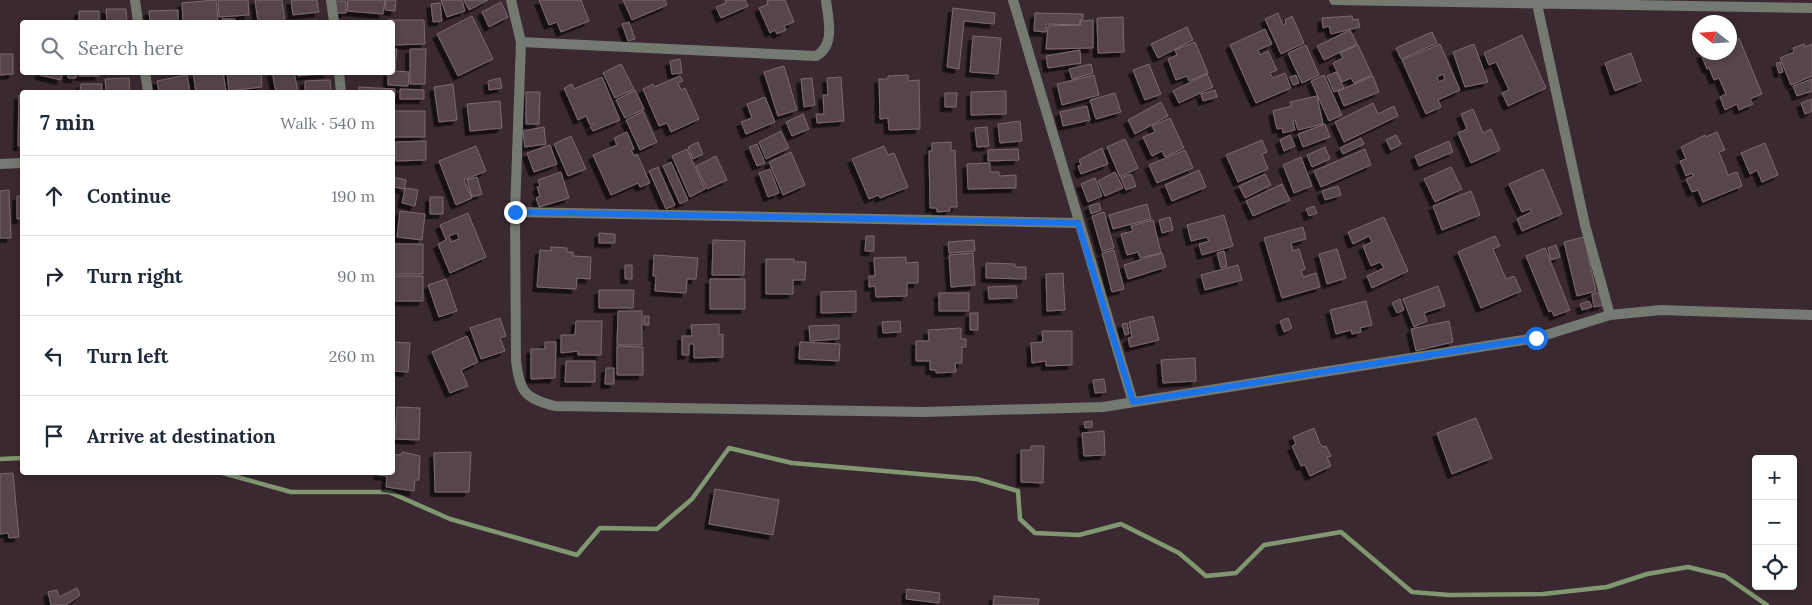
<!DOCTYPE html>
<html lang="en">
<head>
<meta charset="utf-8">
<style>
  body { margin:0; font-family:Lora,serif; background:#f2f2f3; color:#1f2937 }
  .controls { position:absolute; right:15px; bottom:15px; display:grid; overflow:hidden; border-radius:5px; box-shadow:0 2px 8px #0003 }
  .controls button { width:45px; height:45px; display:grid; place-items:center; padding:0; border:0; border-bottom:1px solid #e0e1e3; background:#fff; color:#1f2937; font:25px sans-serif }
  .compass { position:absolute; left:1692px; top:15px; width:45px; height:45px; border-radius:50%; background:#fff; box-shadow:0 2px 8px #0003; rotate:287deg }
  .stop { position:absolute; width:15px; height:15px; margin:-11px; border:4px solid #1a73e8; border-radius:50%; background:#fff }
  .stop.end { background:#1a73e8; border-color:#fff; box-shadow:0 1px 5px #0008 }
  .list { margin:0; padding:0; list-style:none }
  h2 { display:flex; justify-content:space-between; align-items:center; height:65px; margin:0; padding:0 20px; font-size:21px }
  h2 small { font-size:16px; font-weight:400; color:#747a83 }
  .list li { display:grid; grid-template-columns:32px 1fr auto; gap:15px; align-items:center; box-sizing:border-box; height:80px; padding:0 20px; border-top:1px solid #e0e1e3 }
  .list b { display:block; font-size:19px; white-space:nowrap }
  .list em { font-size:16px; font-style:normal; color:#747a83 }
  .icon { flex:none; width:28px; height:28px; fill:none; stroke:currentColor; stroke-width:2; stroke-linecap:round; stroke-linejoin:round }
  .map { position:relative; flex:none; width:1812px; height:605px; overflow:hidden }
  .search { position:absolute; background:#fff; box-shadow:0 2px 8px #0003; left:20px; top:20px; width:375px; height:55px; display:flex; align-items:center; gap:12px; box-sizing:border-box; padding:0 18px; border-radius:5px; color:#747a83; font-size:19px }
  .panel { position:absolute; background:#fff; box-shadow:0 2px 8px #0003; left:20px; top:90px; width:375px; height:385px; border-radius:5px }
  .map>svg:first-child { display:block }
</style>
</head>
<body>
<div class="map">
<svg width="1812" height="605" viewBox="0 0 1812 605">
  <defs>
    <filter id="shadow"><feDropShadow dx="-4.5" dy="4.5" stdDeviation="0" flood-color="#0009"/></filter>
  </defs>
  <rect width="100%" height="100%" fill="#3a2930"/>
  <g fill="none" stroke-linecap="round" stroke-linejoin="round">
    <path stroke="#819772" stroke-width="4.5" d="M0,459l22,-1
      M219,472l72,20h98l61,27 127,36 23,-27 57,1 35,-30 37,-51 63,15 185,16 41,12 2,28 15,14 44,2 42,-11 58,29 27,23 30,-3 28,-28 77,-13 71,60 37,3 94,-1 64,-7 40,-13 41,-7 37,9 42,29"/>
  </g>
  <path fill="#57444c" stroke="#7d6971" fill-rule="evenodd" filter="url(#shadow)" d="M216,0l2,22h-35l-1,-19z
    M218,0h30l1,15 -30,2z
    M255,0h27l3,22h-27z
    M291,0h26l2,12 -26,3z
    M348,0h37l-2,14 -36,-3z
    M386,0h10l-1,11 -10,-1z
    M441,0h21l3,11 -18,6z
    M464,0h24l-19,10z
    M539,0h42l8,21 -28,11 -4,-10 -8,3z
    M623,0h42l2,5 -35,15z
    M725,0h20l3,6 -27,12 -5,-11 10,-4z
    M770,0h15l9,22 -10,4 2,4 -9,4 -2,-4 -5,3 -11,-25 9,-4 -1,-3z
    M334,1h12v12h-11z
    M501,2l7,15 -19,10 -7,-15z
    M440,3l2,18 -9,1 -2,-18z
    M953,8l42,5 -1,11 -30,-3 -5,48 -12,-2z
    M106,9h20l1,13h-20z
    M178,10v12h-28l-1,-11z
    M79,11h20v11h-20z
    M1035,13l48,1v5l-3,1v5l-34,-1v8l-12,-1z
    M1278,13l5,12 3,-2 -1,-3 7,-4 12,27 -23,11 -16,-35z
    M472,16l21,43 -35,17 -21,-42z
    M1352,16l1,4 5,-1 2,8 -29,7 -2,-8 -6,2 -1,-10z
    M1123,17l1,35 -26,1 -1,-35z
    M222,19h13v3h-13z
    M388,20h36l1,24 -33,1v-23h-4z
    M1093,20v28l-47,1 2,-23 33,-1 -1,-4z
    M44,21h24v1h-24z
    M629,22l6,17 -7,2 -6,-17z
    M1187,27l6,13 -35,18 -7,-14z
    M1265,29l7,15 -14,6 2,5 8,-4 9,19 -7,3 3,5 12,-5 6,15 -35,15 -26,-58z
    M1350,30l7,14 -33,16 -7,-14z
    M1432,32l5,11 -36,16 -5,-11z
    M1522,35l24,53 -38,18 -6,-13 7,-3 -13,-28 -7,3 -5,-12z
    M973,36l28,2 -3,36 -28,-2z
    M1739,38l23,56 -12,5 3,5 -14,6 -2,-6 -12,6 -5,-13 6,-3 -7,-16 -5,2 -5,-12 -2,1 -6,-15 29,-2v-10z
    M1195,42l13,31 -19,8 -2,-5 -11,4 -8,-21 9,-4 -2,-5z
    M1440,44l20,46 -22,10 3,7 -15,7 -24,-54zM1443,74l2,5 -6,3 -2,-5z
    M1474,44l14,38 -23,5 -12,-35z
    M1804,44l1,3 7,-3v32l-21,9 -11,-27 14,-6 -1,-4z
    M1306,45l13,30 -17,8 -14,-30z
    M1358,45l14,30 -18,8 -3,-5 -9,4 -9,-19 10,-5 -3,-5z
    M392,49h5l-2,22 14,1 -1,14 -20,-1v-13h4z
    M410,49h16l-1,35h-15z
    M1080,50l1,13 -33,5 -2,-12z
    M1631,53l10,28 -26,10 -10,-28z
    M0,54h13v20l-13,1z
    M680,59l2,14 -10,1 -2,-13z
    M1780,62l3,10 -4,1 -3,-10z
    M621,64l13,25 -19,9 -12,-25z
    M1091,64l2,9 -21,6 -3,-10z
    M1149,64l12,30 -16,6 -12,-30z
    M784,66l13,44 -19,6 -14,-44z
    M40,72h22l-1,8 -21,-5z
    M68,72h8v6h-8z
    M79,72h20v4h-20z
    M223,72l3,19 -30,1 -3,-19z
    M227,72h34l1,15 -33,4z
    M272,72h22l4,20h-22z
    M297,72h31v1l-30,3z
    M1336,72l8,16 -10,4 -7,-16z
    M1207,74l6,13 -34,16 -6,-12z
    M187,75l3,17h-31l-2,-11z
    M908,75v6l11,-1 1,49 -31,1 -1,-12 -8,1 -1,-40h9v-3z
    M1094,75l5,20 -37,10 -5,-21z
    M1296,75l3,8 -6,2 -3,-8z
    M1324,75l18,40 -13,6 -18,-40z
    M680,76l3,5 -5,2 3,7 4,-2 14,31 -28,13 -4,-9 -8,3 -16,-37 10,-5 1,3z
    M1373,76l6,16 -35,14 -6,-15z
    M602,77l18,43 -27,11 -3,-4 4,-2 -1,-2 -3,2 -4,-9 -8,4 -14,-32 8,-4 2,5z
    M841,77l3,44 -27,2 -1,-9h8l-1,-19h5l-1,-17z
    M129,78l1,14h-24l-1,-13z
    M500,78l2,10 -13,2 -1,-9z
    M812,78l3,27 -11,2 -3,-28z
    M1812,79v12l-15,5 -4,-10z
    M330,80l1,12h-26v-11z
    M81,84h21v8h-22z
    M453,84l4,36 -18,2 -5,-35z
    M359,87l36,2 -1,18 -2,-15h-33z
    M400,89l24,1v9h-24z
    M635,90l9,19 -19,9 -9,-18z
    M1215,90l2,7 -14,4 -2,-7z
    M1006,91v23l-35,1v-23z
    M526,92h14l-1,32h-13z
    M945,93h12l-1,14h-11z
    M1115,93l6,19 -25,7 -6,-19z
    M19,95h3v51h-4z
    M1317,96l6,28 -25,6 -3,-10 -2,1 2,9 -12,3 -1,-5 -5,1 -4,-18 18,-5 -1,-4z
    M765,97l10,25 -29,12 -5,-12 11,-4 -5,-14z
    M1812,99v12l-7,3 -4,-11z
    M500,101l2,27 -32,3 -3,-27z
    M1161,102l7,14 -33,18 -7,-14z
    M1373,103l5,11 16,-8 4,10 -54,26 -9,-20z
    M1087,106l3,14 -27,6 -3,-14z
    M1473,109l10,24 8,-4 9,21 -29,13 -13,-30 9,-4 -6,-15z
    M392,111h33v26h-33z
    M643,111l14,31 -17,8 -14,-30z
    M803,114l6,15 -17,7 -6,-14z
    M1170,118l14,30 -19,9 -3,-6 -10,5 -9,-19 12,-5 -3,-6z
    M1020,121l2,20 -22,2 -2,-19z
    M1325,124l5,13 -27,10 -5,-13z
    M544,127l2,17 -21,3 -2,-16z
    M987,127l2,19 -12,1 -2,-19z
    M781,131l8,17 -23,11 -7,-17z
    M627,132l7,17 -3,1 3,6 3,-2 13,29 -10,4 -2,-4 -27,12 -18,-40 24,-10 -3,-7z
    M1717,132l8,18 -6,2 9,23 9,-3 5,14 -39,16 -5,-12 -6,2 -6,-13 7,-3 -1,-3 -6,3 -6,-15 6,-2 -5,-12 24,-12 1,2z
    M1290,135l5,11 -11,5 -4,-11z
    M1396,135l5,9 -10,6 -5,-10z
    M571,136l15,33 -18,7 -14,-32z
    M1361,138l3,6 -21,10 -3,-6z
    M1125,139l13,29 -18,9 -13,-30z
    M1262,140l5,12 -5,2 6,15 -30,13 -12,-27z
    M426,141v19l-30,1v-19z
    M1449,141l4,11 -34,14 -4,-10z
    M698,142l5,12 -10,5 -5,-12z
    M951,142v9l4,-1 2,57h-7v4l-13,1v-4h-7l-1,-57h3v-8z
    M1765,143l13,32 -16,7 -5,-12 -7,4 -9,-21z
    M757,144l8,19 -8,3 -8,-19z
    M550,145l7,19 -23,8 -7,-19z
    M476,146l10,25 -22,9 8,18 -16,7 -17,-44z
    M884,146l4,9 6,-2 14,34 -28,11 -1,-3 -10,4 -17,-40z
    M1325,147l5,12 -18,8 -5,-12z
    M1102,148l6,16 -27,10 -3,-8 3,-1 -2,-5z
    M687,149l18,40 -15,8 -18,-41z
    M1018,149l1,11 -31,1v-11z
    M1365,149l6,16 -50,22 -7,-16z
    M1185,150l8,18 -36,15 -8,-18z
    M791,152l14,33 -22,10 -14,-33z
    M716,156l11,24 -20,9 -11,-23z
    M1301,157l11,29 -18,7 -11,-28z
    M671,162l17,38 -8,4 -17,-38z
    M990,163v9h9v4l17,-1v13l-48,1 -1,-25z
    M658,167l17,38 -9,4 -17,-38z
    M1451,167l11,22 -27,13 -11,-23z
    M770,169l9,24 -11,4 -9,-24z
    M1543,169l19,45 -40,17 -5,-12 14,-7 -1,-3 -8,3 -13,-28z
    M1199,170l7,17 -34,14 -7,-16z
    M561,172l8,26 -30,9 -3,-9 4,-2 -3,-9 3,-1 -2,-6z
    M1115,172l8,16 -18,8 -7,-15z
    M1131,174l5,12 -10,4 -5,-12z
    M1265,174l6,11 -26,13 -6,-12z
    M392,177l14,3 -2,9 -10,-2 -2,7z
    M477,177l5,17 -10,3 -5,-17z
    M1095,178l7,18 -14,6 -7,-18z
    M1282,184l8,16 -37,16 -7,-15z
    M1338,186l3,9 -16,5 -3,-9z
    M405,188l13,2 -3,16 -13,-3z
    M9,190l2,48h-11v-47z
    M1471,191l9,24 -38,15 -9,-24z
    M17,196h5v23h-5z
    M430,197h13v17h-13z
    M1099,203l2,7 -10,4 -2,-8z
    M1147,204l4,15 -38,10 -4,-14z
    M1314,206l3,7 -8,3 -3,-7z
    M400,211l25,3 -3,26 -25,-3z
    M1104,212l10,36 -12,3 -10,-35z
    M468,213l18,44 -36,16 -12,-29 8,-4 -6,-15zM457,233l2,6 -8,3 -2,-6z
    M1224,215l9,31 -31,9 -3,-11 10,-3 -2,-4 -16,4 -4,-16z
    M1170,217l3,13 -11,3 -3,-13z
    M1384,217l24,54 -36,17 -5,-12 17,-8 -4,-6 -9,4 -8,-20 9,-4 -3,-6 -16,8 -5,-12z
    M1153,220l8,33 -21,5 -2,-6 -11,3 -6,-21 12,-3 -2,-5z
    M1303,227l3,12 -15,4 2,8 6,-2 6,20 -4,2 2,6 13,-4 4,14 -38,11 -18,-60z
    M599,233l16,1v9h-16z
    M866,236h8v15h-9z
    M1495,236l5,10 -7,3 13,30 8,-3 7,15 -40,17 -23,-56z
    M1584,237l12,54 -19,5 -13,-54z
    M713,240l32,1 -1,34h-32z
    M974,240l1,11 -26,2 -1,-11z
    M392,244h31v30h-28z
    M1556,245l4,12 -9,3 -3,-12z
    M551,247l16,1v4h6v4l18,1 -1,22 -13,-1 -1,11 -39,-2 3,-37 11,1z
    M1545,248l25,62 -16,6 -2,-5 -3,1 -23,-56z
    M1337,249l9,29 -19,6 -8,-30z
    M1114,250l10,39 -12,3 -10,-39z
    M1224,251l3,15 -6,2 -4,-15z
    M973,253l2,32 -24,2 -2,-32z
    M1162,253l4,14 -38,12 -4,-14z
    M654,255l44,3 -2,21h-9l-1,14 -31,-2 1,-15h-3z
    M906,257v6l12,-1v21h-11v13l-31,1 -1,-11 -6,1v-11h6l-1,-18z
    M766,259h28v3h12l-1,18h-12v14h-27z
    M986,263l29,1v3h11v12l-40,-1z
    M625,265h7v14h-7z
    M1238,265l4,15 -37,10 -4,-15z
    M1063,273l2,37 -18,1 -1,-37z
    M392,276h31v25h-31z
    M446,279l11,32 -18,6 -11,-32z
    M710,279h35v30h-35z
    M1016,286l1,12 -28,1 -1,-12z
    M1438,286l7,20 -21,7 3,8 -13,6 -11,-28z
    M599,290h35l-1,18h-34z
    M856,291v21l-35,1v-21z
    M1601,292l2,13 -9,2 -2,-13z
    M939,293h30v18h-30z
    M1400,299l4,11 -7,3 -5,-10z
    M1366,301l6,24 -12,3 1,4 -9,2 -1,-4 -15,4 -6,-24z
    M1589,301l3,6 -10,3 -2,-6z
    M618,311h24v34h-25z
    M970,313h8v17h-8z
    M644,316h5v9h-5z
    M1153,316l6,24 -29,7 -2,-9 4,-1 -3,-15z
    M500,318l6,18 -6,2 5,13 -24,8 -11,-31z
    M1288,318l4,10 -8,4 -4,-11z
    M576,321h26l-1,34h-23v-4l-17,2v-18h14z
    M900,321l1,11 -18,1 -1,-11z
    M1449,321l4,21 -37,9 -5,-22z
    M1127,323l2,11 -4,1 -3,-11z
    M719,324v11l4,-1v23l-29,1v-14h-5v11h-7v-19h10l-1,-11z
    M839,325v14l-29,2 -1,-15z
    M961,328v11h5v8h-4v16h-7l1,9 -20,1v-3h-6v-9h-14v-20h13l-1,-11z
    M1042,331h30v34l-26,1v-5l-14,2 -1,-20 12,-1z
    M467,336l11,26 -17,8 7,16 -18,7 -18,-41z
    M392,342l18,1 -2,29 -16,-1z
    M545,342h11l-1,36 -24,1v-30h14z
    M800,342l40,2 -1,17 -40,-2z
    M617,346l26,1v28h-26z
    M1195,358l1,23 -33,2 -2,-23z
    M566,361h29v21h-30z
    M606,368h8v16h-9z
    M1104,379l2,13 -11,1 -2,-13z
    M397,407l23,1 -1,32 -24,-1z
    M1476,418l16,40 -40,16 -15,-41z
    M1092,421v6l-7,1 -1,-6z
    M1314,428l6,16 3,3 3,-1 5,10 -4,1 4,9 -21,10 -5,-11 -4,1 -9,-20 4,-2 -3,-7z
    M1104,431l1,24 -21,1 -2,-23z
    M1031,446h13l-1,37 -22,-1v-32h10z
    M402,452l18,4 -1,24h-4l-1,11 -28,-4 1,-11 -9,-1 1,-3h13v-18l9,1z
    M471,452l-2,40h-34l-1,-39z
    M13,473l6,64 -10,1 -1,-5 -8,1v-60z
    M715,489l64,11 -6,35 -64,-11z
    M77,588l3,7 -14,10h-15l-3,-13 9,-2 2,7z
    M907,589l33,4 -1,10 -33,-4z
    M994,596l45,3 -1,6h-45z"/>
  <g fill="none" stroke-linecap="round" stroke-linejoin="round">
    <path stroke="#747972" stroke-width="10" d="M135,0l3,22
      M331,0l3,22
      M511,0l10,42 -6,170 1,148c3,31 9,39 39,46l368,6 180,-5 433,-69 74,-23 51,-5 151,5
      M1013,0l120,402
      M1334,0l478,8
      M1537,4l48,221 25,90
      M521,42l295,14c20,-11 12,-37 10,-56
      M145,72l3,20
      M339,72l2,20
      M0,164l22,-1
      M515,212l563,11"/>
  </g>
  <g fill="none" stroke-linecap="round" stroke-linejoin="round">
    <path stroke="#1a73e8" stroke-width="6" d="M515,212l563,11 55,179 403,-64"/>
  </g>
</svg>
<div class="controls">
<button>+</button>
<button>−</button>
<button><svg class="icon" aria-label="locate" viewBox="0 0 24 24"><circle cx="12" cy="12" r="6"/><path d="M12 2v4M12 18v4M2 12h4M18 12h4"/></svg></button>
</div>
<svg class="compass" viewBox="-18 -18 36 36"><path d="M0-13l5 13h-10z" fill="#e53935"/><path d="M0 13l5-13h-10z" fill="#747a83"/></svg>
<div class="stop" style="left:1536px;top:338px"></div>
<div class="stop end" style="left:515px;top:212px"></div>
<div class="search"><svg class="icon" aria-label="search" viewBox="0 0 24 24"><circle cx="10" cy="10" r="6"/><path d="M15 15l6 6"/></svg>Search here</div>
<section class="panel">
<h2>7 min<small>Walk · 540 m</small></h2>
<ul class="list">
<li><svg class="icon" aria-label="ahead" viewBox="0 0 24 24"><path d="M12 20V5M6 11l6-6 6 6"/></svg><div><b>Continue</b></div><em>190 m</em></li>
<li><svg class="icon" aria-label="right" viewBox="0 0 24 24"><path d="M7 20v-9h11M14 6l5 5-5 5"/></svg><div><b>Turn right</b></div><em>90 m</em></li>
<li><svg class="icon" aria-label="left" viewBox="0 0 24 24"><path d="M17 20v-9H6M10 6l-5 5 5 5"/></svg><div><b>Turn left</b></div><em>260 m</em></li>
<li><svg class="icon" aria-label="arrive" viewBox="0 0 24 24"><path d="M6 21V4h12l-3 4 3 4H6"/></svg><div><b>Arrive at destination</b></div></li>
</ul>
</section>
</div>
</body>
</html>
